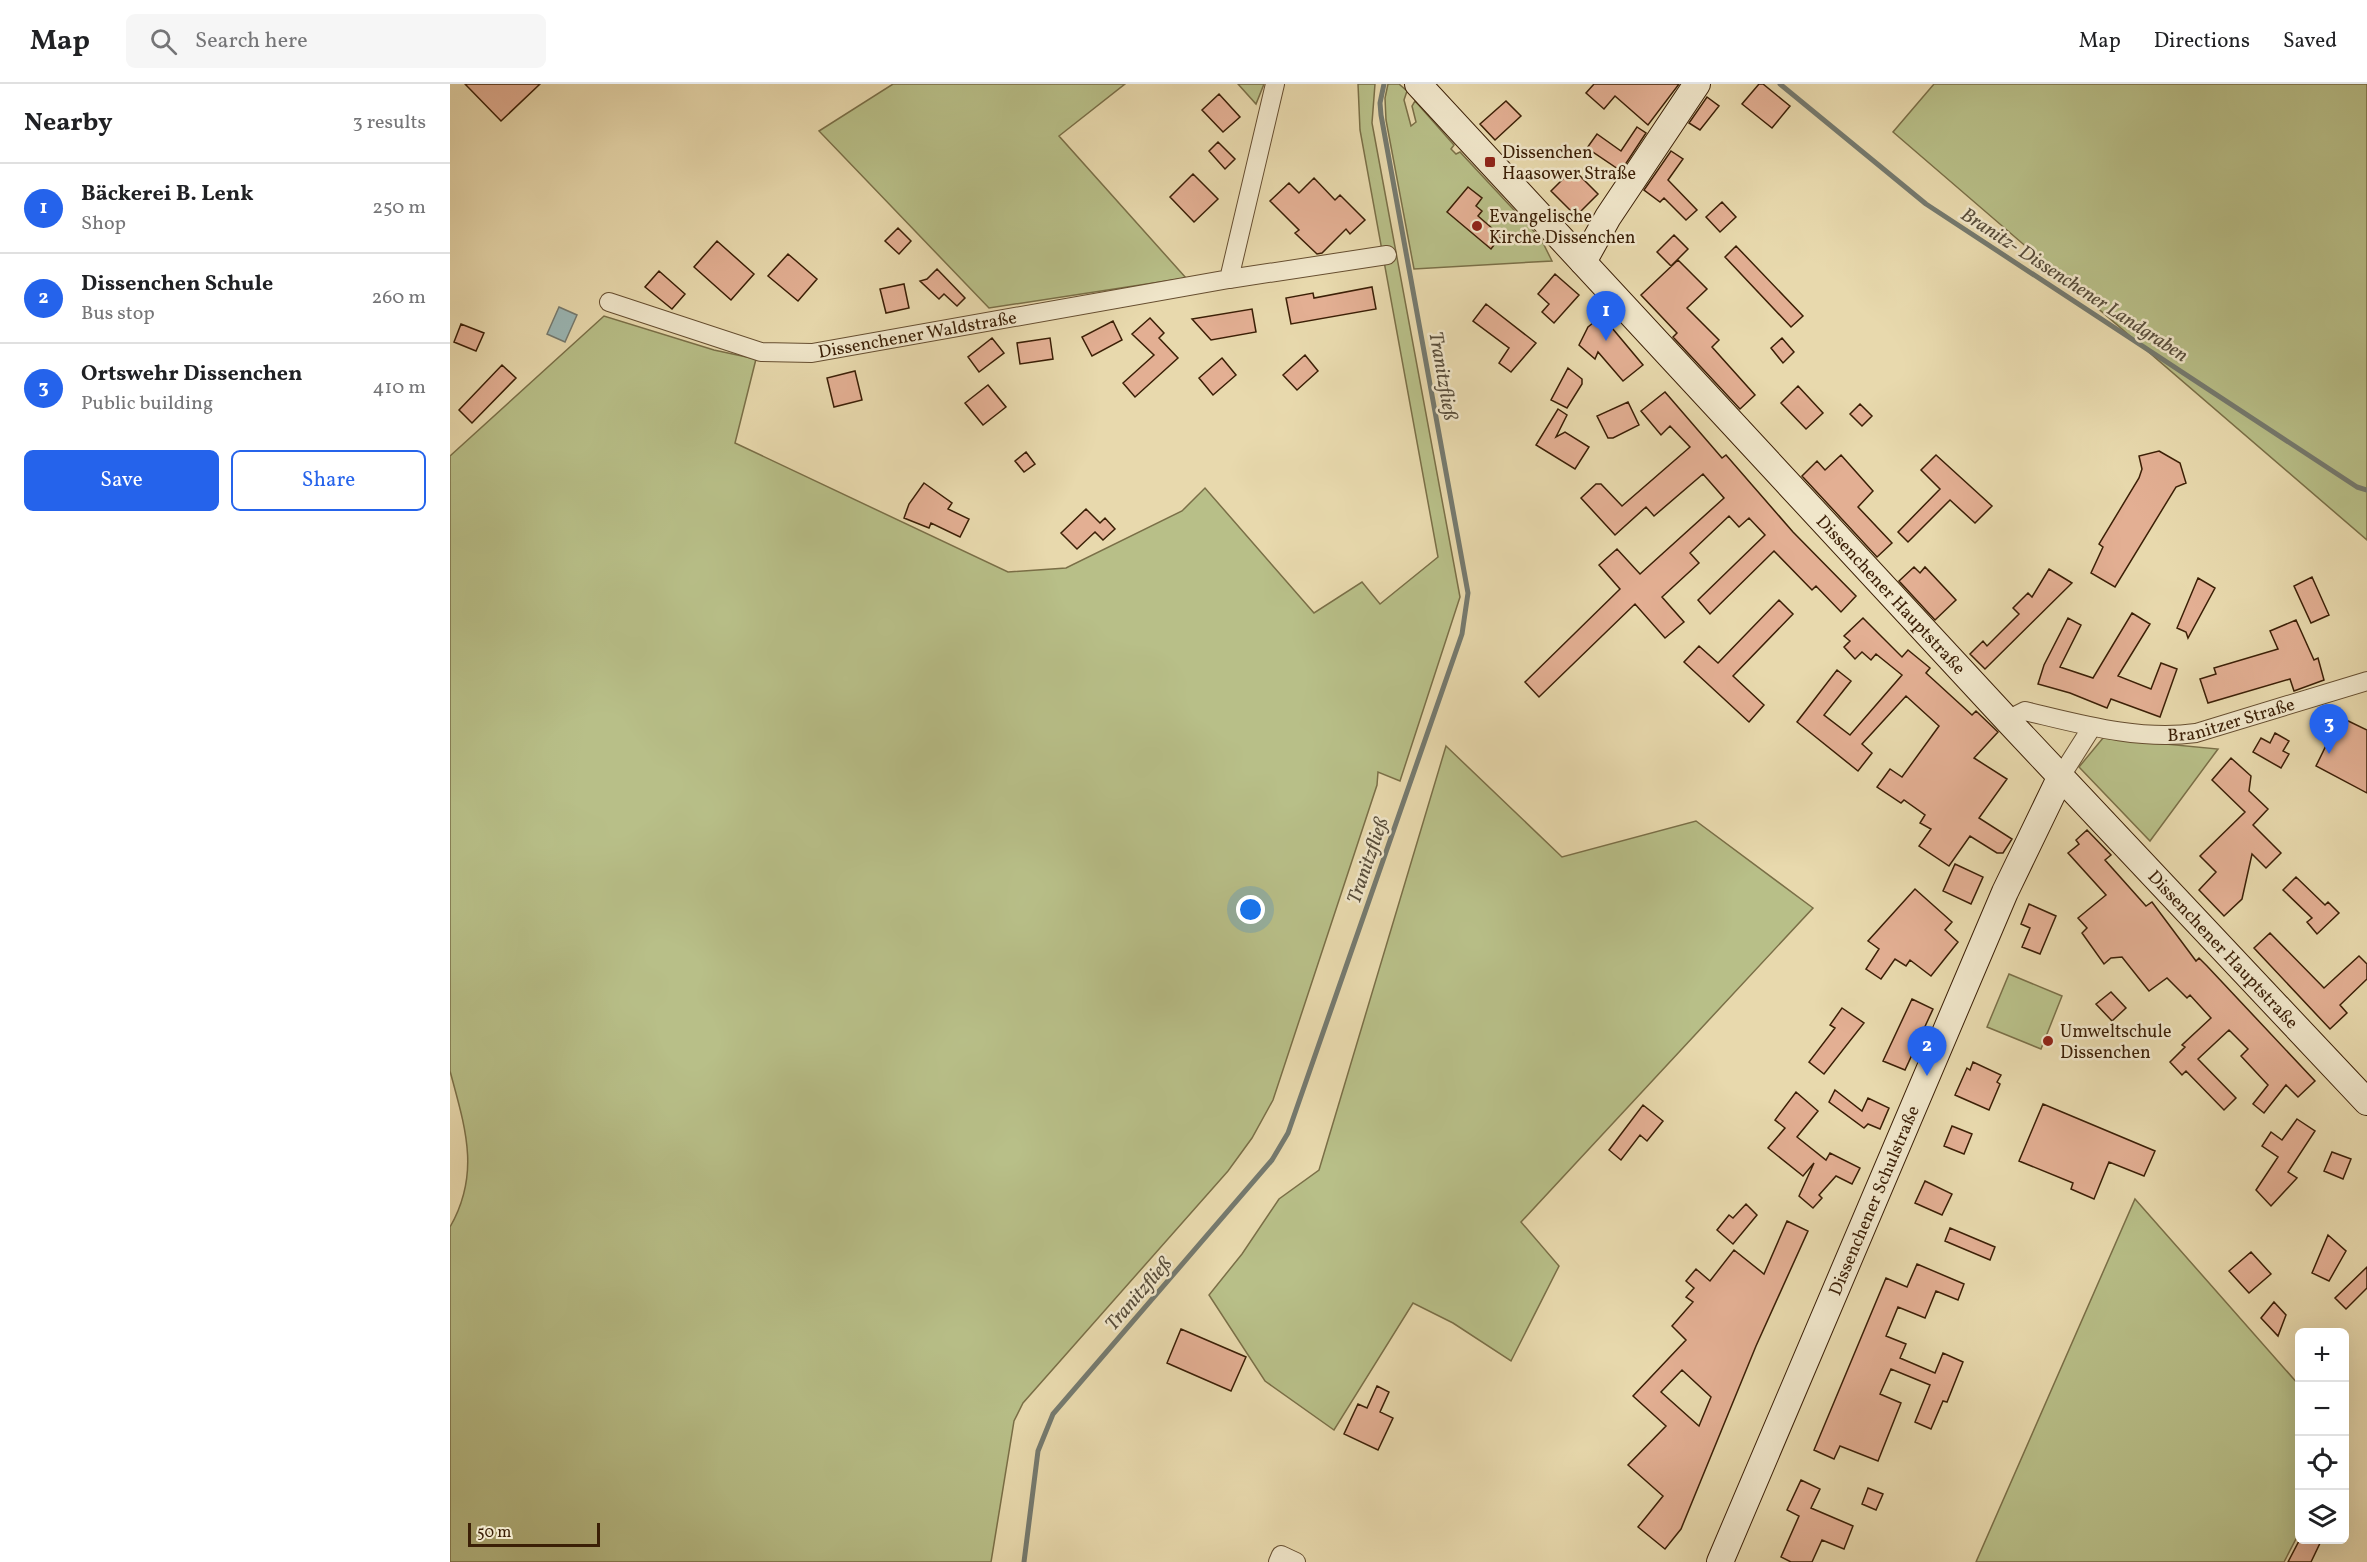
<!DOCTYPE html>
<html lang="en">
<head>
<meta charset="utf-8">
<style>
  body { margin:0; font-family:Vollkorn,serif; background:#f6f6f6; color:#202124 }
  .controls { position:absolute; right:18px; bottom:18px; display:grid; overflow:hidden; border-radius:9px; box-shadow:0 6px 24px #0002 }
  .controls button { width:54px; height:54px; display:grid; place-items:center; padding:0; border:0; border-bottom:2px solid #e0e0e0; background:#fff; color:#202124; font:30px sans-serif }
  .scale { position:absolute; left:18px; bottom:15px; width:132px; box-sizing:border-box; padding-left:6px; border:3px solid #3b1f06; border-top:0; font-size:16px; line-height:21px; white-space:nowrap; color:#3b1f06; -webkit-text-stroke:4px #f0e6ca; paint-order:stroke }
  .you { position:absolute; left:801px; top:826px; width:21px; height:21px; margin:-15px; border:4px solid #fff; border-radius:50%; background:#1a73e8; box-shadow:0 0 0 9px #1a73e833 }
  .badge { display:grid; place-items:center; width:39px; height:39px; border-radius:50%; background:#2563eb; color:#fff; font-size:20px; font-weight:700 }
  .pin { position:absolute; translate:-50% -50px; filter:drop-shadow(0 2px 3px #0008) }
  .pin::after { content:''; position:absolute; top:32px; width:21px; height:18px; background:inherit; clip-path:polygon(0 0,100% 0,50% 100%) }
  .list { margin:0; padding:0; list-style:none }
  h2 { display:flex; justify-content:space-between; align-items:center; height:78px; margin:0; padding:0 24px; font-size:26px }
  h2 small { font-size:20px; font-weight:400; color:#757577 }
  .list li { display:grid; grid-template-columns:39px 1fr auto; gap:18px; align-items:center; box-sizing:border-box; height:90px; padding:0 24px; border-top:2px solid #e0e0e0 }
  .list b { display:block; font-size:22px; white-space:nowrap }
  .list p { margin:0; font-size:20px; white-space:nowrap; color:#757577 }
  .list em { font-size:20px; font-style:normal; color:#757577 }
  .actions { display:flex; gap:12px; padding:18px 24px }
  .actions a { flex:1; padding:14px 0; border:2px solid #2563eb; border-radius:9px; text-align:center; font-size:21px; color:#2563eb }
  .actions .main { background:#2563eb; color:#fff }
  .icon { flex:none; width:33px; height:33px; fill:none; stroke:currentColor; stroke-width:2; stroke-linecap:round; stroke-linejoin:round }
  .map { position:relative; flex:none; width:1917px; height:1478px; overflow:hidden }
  header { display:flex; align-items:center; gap:36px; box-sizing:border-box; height:84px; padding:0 30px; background:#fff; border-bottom:2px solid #e0e0e0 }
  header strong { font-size:28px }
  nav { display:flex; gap:33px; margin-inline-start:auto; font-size:21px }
  .search { width:420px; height:54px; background:#f6f6f6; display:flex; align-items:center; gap:15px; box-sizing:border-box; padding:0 21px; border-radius:9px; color:#757577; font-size:22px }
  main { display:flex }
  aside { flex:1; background:#fff }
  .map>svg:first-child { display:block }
</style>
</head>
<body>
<header>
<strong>Map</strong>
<div class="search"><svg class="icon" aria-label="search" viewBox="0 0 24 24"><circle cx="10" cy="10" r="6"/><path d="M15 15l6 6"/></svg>Search here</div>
<nav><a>Map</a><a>Directions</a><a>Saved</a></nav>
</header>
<main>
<aside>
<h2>Nearby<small>3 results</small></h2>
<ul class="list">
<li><span class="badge">1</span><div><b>Bäckerei B. Lenk</b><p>Shop</p></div><em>250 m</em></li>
<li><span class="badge">2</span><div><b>Dissenchen Schule</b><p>Bus stop</p></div><em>260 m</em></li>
<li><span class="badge">3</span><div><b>Ortswehr Dissenchen</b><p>Public building</p></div><em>410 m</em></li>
</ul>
<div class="actions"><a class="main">Save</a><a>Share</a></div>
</aside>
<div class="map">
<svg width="1917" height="1478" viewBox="0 0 1917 1478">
  <rect width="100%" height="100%" fill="#e8d9ad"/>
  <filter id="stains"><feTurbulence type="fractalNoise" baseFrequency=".00333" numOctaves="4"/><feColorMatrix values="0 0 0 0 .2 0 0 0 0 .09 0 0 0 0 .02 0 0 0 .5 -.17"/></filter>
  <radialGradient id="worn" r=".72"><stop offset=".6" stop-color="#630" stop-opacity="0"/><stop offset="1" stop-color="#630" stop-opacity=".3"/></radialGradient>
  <path fill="#b8bf88" stroke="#7a6f47" stroke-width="1.5" d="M443,0h232l-66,52 127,142 -197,30 -170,-177z
    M788,0h26l-8,20z
    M908,0h17l-3,39 88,474 -60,184 -22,-9 -1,13 -104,315 -21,38 -24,33 -205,232 -9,18 -23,141h-541v-335c31,-54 15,-100 0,-156v-615l154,-140 110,34 42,9 -21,84 273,129 58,-4 116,-57 23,-23 109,125 48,-31 18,22 58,-47 -78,-427z
    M938,0h11l8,7 -3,9 7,26 5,-4 -4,-16 3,-5 39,44 -3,4 5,5 4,-2 81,87 11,22 -138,8 -28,-149 -1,-22z
    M1484,0h433v456l-474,-408z
    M1653,654l115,11 -68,92 -71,-74z
    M996,662l116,111 134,-36 117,87 -292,314 38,44 -48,95 -58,-38 -40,-20 -79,127 -69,-49 -56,-86 33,-41 37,-55 40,-29z
    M1559,890l53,22 -21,53 -54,-22z
    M1685,1115l164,186v148l-15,29h-308z"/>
  <path fill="#9bb7b5" stroke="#757a6f" stroke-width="1.5" d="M109,223l18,8 -12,27 -18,-8z"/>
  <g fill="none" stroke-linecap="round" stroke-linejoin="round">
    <path stroke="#757a6f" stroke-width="5" d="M1330,0l146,120 431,283 10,3
      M574,1478l14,-111 15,-37 219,-254 16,-27 174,-499 6,-41 -87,-478 -1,-12 4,-19"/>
  </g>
  <path fill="#e3af93" stroke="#3b1f06" stroke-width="1.5" fill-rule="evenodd" d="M15,0h75l-39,37z
    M1144,0h85l-31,41 -33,-29 -11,13 -18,-16z
    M1309,0h4l27,22 -18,22 -30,-24z
    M769,10l21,23 -17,15 -21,-22z
    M1257,13l12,9 -19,24 -11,-7z
    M1056,17l15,15 -26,24 -15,-16z
    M1187,43l9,6 -25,38 -34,-23 10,-14 24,17z
    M768,58l17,17 -10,10 -16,-18z
    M1221,67l12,8 -15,21 29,30 -11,10 -22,-22 -4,4 -16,-12z
    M1123,85l25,25 -22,22 -25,-25z
    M743,90l25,25 -24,23 -24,-25z
    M864,94l21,22 5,-5 25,25 -15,14 -4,-5 -24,24 -5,1 -22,-21 4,-3 -29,-29 19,-18 10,10z
    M1018,103l14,11 -6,8 6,5 -4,5 23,20 -10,13 -44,-37z
    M1272,118l14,15 -16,15 -14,-15z
    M448,144l13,13 -12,13 -14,-13z
    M1224,151l14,14 -17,17 -14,-14z
    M267,157l37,33 -23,26 -37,-33z
    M1286,162l67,70 -12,11 -66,-70z
    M338,170l29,25 -19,22 -30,-25z
    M1228,176l29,29 -20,19 32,32 -7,7 43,48 -15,14 -67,-72 4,-4 -36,-38z
    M487,185l28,29 -8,8 -13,-12 -5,5 -19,-18 7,-2z
    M209,187l26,23 -13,15 -27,-22z
    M1105,190l24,21 -25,28 -12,-11 7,-8 -11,-10z
    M454,200l5,24 -23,5 -6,-24z
    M922,203l4,22 -85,15 -5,-26 27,-5 1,5z
    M1036,220l50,39 -25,29 -12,-9 10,-15 -36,-27z
    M802,225l4,23 -45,8 -19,-21z
    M1152,232l41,49 -20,16 -25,-29 -3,7 -16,-14 9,-18z
    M700,234l14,15 -5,5 19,20 -43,39 -12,-14 31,-28 -22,-21z
    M663,237l9,19 -30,16 -10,-19z
    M11,240l23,9 -8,18 -22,-9z
    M542,254l12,15 -25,19 -11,-15z
    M600,254l3,21 -33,5 -3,-21z
    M1332,254l12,14 -11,11 -12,-15z
    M855,271l13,16 -21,19 -14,-15z
    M772,274l14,17 -23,20 -14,-17z
    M52,281l14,13 -44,45 -13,-13z
    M1118,284l14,11v5l-15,24 -16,-8z
    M405,287l7,29 -28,7 -7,-29z
    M538,301l18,22 -23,18 -18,-22z
    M1348,302l25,27 -17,16 -25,-26z
    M1215,308l57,66 4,-3 67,77 63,64 -15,16 -25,-26 -4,4 -38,-39 -64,63 -12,-14 67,-65 -16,-17 -10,9 -10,-11 -39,37 9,10 -37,34 22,25 -19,16 -30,-34 -96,93 -14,-15 95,-93 -21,-24 18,-16 23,25 84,-76 -21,-24 -49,42 -8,-9 -31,28 -34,-37 15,-14h5l21,22 68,-59 -20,-21 -9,9 -20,-24z
    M1178,318l11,23 -26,13h-5l-11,-22z
    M1410,320l12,12 -10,10 -12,-12z
    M1108,325l9,6 -11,22 9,-5 24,15 -14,22 -39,-24z
    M1709,367l21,12 6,20 -10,4 -61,100 -24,-14 12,-26 -4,-3 40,-66 3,-9 -3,-13z
    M576,368l9,12 -11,8 -9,-11z
    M1391,371l32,36 -15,16 34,36 -15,14 -75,-81 15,-15 8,9z
    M1486,371l56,51 -17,17 -25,-23 -42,42 -10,-10 42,-43 -19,-19z
    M474,399l28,20 -4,6 21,10 -9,18 -29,-14 -2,5 -25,-10 5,-14z
    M636,425l14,14 5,-5 10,11 -12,11 -8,-8 -18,17 -16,-16z
    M1464,483l6,6 5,-6 31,33 -21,20 -36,-39z
    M1599,485l23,14 -87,86 -15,-15 13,-13 4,5 32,-32 -6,-6 15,-15 4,4z
    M1862,493l17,38 -18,8 -17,-37z
    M1748,494l17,10 -27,50 -2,-6 -9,-4z
    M1329,516l14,14 -60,62 31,29 -15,17 -65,-60 15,-16 19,17z
    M1682,529l18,11 -32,52 33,13 10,-26 16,6 -17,48 -49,-18 -4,9 -37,-15 -32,-9 6,-19 24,-47 13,7 -21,42 33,11z
    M1413,534l39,39 6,-7 22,18 -4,5 46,42 4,-4 22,21 -24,26 33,21 -28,39 33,21 -9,14h-6l-27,-17 -21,30 -30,-20 12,-17 -11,-6 5,-8 -21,-15 -3,3 -24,-16 13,-18 12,8 37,-51 -33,-30 -44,48 10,9 -14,18 -61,-49 40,-52 14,11 -27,34 26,20 52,-60 -26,-21 -5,6 -9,-8 -7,7 -11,-12 6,-6 -6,-5z
    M1846,536l18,40 4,-2 6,22 -30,11 -4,-12 -82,24 -8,-24 16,-5 -2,-6 64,-19 -8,-18z
    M1890,633l27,13v63l-51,-27z
    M1825,649l14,8 -6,10 6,3 -8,14 -28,-16 8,-14 9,5z
    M1781,674l20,18 -2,15 19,18 -15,16 28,28 -15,15 -14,-14 -10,45 -18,17 -25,-26 17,-18 -16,-16 45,-44 -33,-32z
    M1637,746l24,25 -6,5 41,46 6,-4 44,59 3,-3 8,8 108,115 -17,16 -12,-12 -22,28 -11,-9 15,-19 -27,-29 7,-7 -19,-19 -31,29 38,39 -12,12 -38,-39 -4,4 -12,-13 15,-15 -3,-2 29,-27 -21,-23 -3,3 -20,-20 -18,13 -27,-34 -11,1 -7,6 -22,-31 5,-5 -9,-10 28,-23 -38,-42 11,-9 -3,-4z
    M1505,780l28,13 -12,27 -28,-13z
    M1846,793l29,28 3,-3 11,11 -22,21 -10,-12 5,-4 -29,-28z
    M1465,805l37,33 -7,8 13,12 -27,34 -21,-16 -4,6 -11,-7 -14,20 -15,-10 13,-20 -11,-8z
    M1579,820l27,12 -16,38 -18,-7 8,-19 -9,-4z
    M1820,849l54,55 35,-32 8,8v15l-27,26 7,8 -17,16 -76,-81z
    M1661,908l15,16 -14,13 -16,-17z
    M1462,915l21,10 -28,61 -22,-9z
    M1392,924l22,15 -40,51 -15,-12 26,-34 -5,-3z
    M1523,978l28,13 -4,7 3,2 -11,26 -34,-15 12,-27 3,2z
    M1385,1006l27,21 6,-13 21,10 -9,21 -12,-5 -4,4 -35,-26z
    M1346,1008l22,19 -21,26 29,23 4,-7 30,15 -8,16 -16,-8 -17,19 3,3 -9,10 -14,-12 15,-33 -11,13 -35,-28 17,-20 -10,-8z
    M1593,1020l112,47 -11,25 -35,-14 -15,37 -23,-10 2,-6 -54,-22z
    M1193,1021l20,16 -16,20 -7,-6 -19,25 -12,-10z
    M1847,1035l18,12 -27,41 9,6 -26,28 -15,-16 22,-33 -16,-11 9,-14 11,8z
    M1502,1042l20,8 -8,20 -20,-8z
    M1882,1068l19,7 -8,20 -19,-8z
    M1475,1097l27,13 -10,21 -27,-12z
    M1296,1120l11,11 -24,29 -16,-14 12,-15 4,3z
    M1337,1137l21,10 -52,115 -75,183 -16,20 -27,-22 25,-31 -35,-31 38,-39 -33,-30 53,-56 -14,-14 21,-24 -7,-5 8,-9 -8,-7 10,-12 14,12 24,-31 30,24zM1232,1286l29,27 -12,29 -38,-34z
    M1500,1144l45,19 -5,13 -45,-19z
    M1878,1151l18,16 -17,30 -17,-8z
    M1801,1168l20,22 -22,19 -20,-22z
    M1467,1180l47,20 -6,16 -22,-9 -11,27 -27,-11 -12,29 20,8 -6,14 35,15 8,-20 20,9 -16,40 -4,-1 -12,28 -16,-7 15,-37 -39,-16 -11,25 21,9 -23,58 -38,-15 -6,13 -20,-9 72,-172 21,9z
    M1917,1183v21l-21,21 -11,-11z
    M1824,1218l12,13 -8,21 -17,-18z
    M731,1245l65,28 -15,34 -64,-28z
    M927,1302l12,6 -9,20 13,6 -15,32 -34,-16 14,-30 9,4z
    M1351,1396l19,9 -9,19 42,18 -9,23 -22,-9 -10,22h-21l-10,-5 18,-41 -12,-6z
    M1418,1404l15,6 -7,16 -14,-6z
    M1850,1455h22l-11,23h-23z"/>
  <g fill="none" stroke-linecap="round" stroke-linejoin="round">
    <defs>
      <g id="street">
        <path d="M779,195l158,-24"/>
        <path id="s1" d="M159,218l152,50 51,1 417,-74 46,-195"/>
        <path id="s2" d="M1561,640l6,-9 8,-4c55,13 114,30 171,22l171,-52"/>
        <path d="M1611,692l31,-49"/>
        <path d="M828,1478l3,-7 15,7"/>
      </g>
      <g id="secondary">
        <path id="s3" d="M968,0l593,640 356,378"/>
        <path d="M1133,178l25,-45 89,-133"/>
        <path id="s4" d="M1270,1478l285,-670 56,-116"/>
      </g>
    </defs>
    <use href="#street" stroke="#664e30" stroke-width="20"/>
    <use href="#secondary" stroke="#3b1f06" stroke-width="28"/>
    <use href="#street" stroke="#f0e6ca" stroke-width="18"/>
    <use href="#secondary" stroke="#f0e6ca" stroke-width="26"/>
  </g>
  <g fill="#8f2418" stroke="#f0e6ca" stroke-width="2">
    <rect x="1034" y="72" width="12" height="12" rx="3"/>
    <circle cx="1027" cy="142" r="6"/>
    <circle cx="1598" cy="957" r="6"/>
  </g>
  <g text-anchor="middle" stroke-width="5" stroke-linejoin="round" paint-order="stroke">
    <g font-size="18" fill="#3b1f06" stroke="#f0e6ca" text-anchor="start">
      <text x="1052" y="74">Dissenchen<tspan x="1052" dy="21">Haasower Straße</tspan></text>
      <text x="1039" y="138">Evangelische<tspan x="1039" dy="21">Kirche Dissenchen</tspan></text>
      <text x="1610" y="953">Umweltschule<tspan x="1610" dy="21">Dissenchen</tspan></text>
    </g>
    <g font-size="18" fill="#3b1f06" stroke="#f0e6ca">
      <text dy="6" stroke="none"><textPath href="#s1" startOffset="318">Dissenchener Waldstraße</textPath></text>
      <text dy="6" stroke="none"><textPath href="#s3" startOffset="696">Dissenchener Hauptstraße</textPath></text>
      <text dy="6" stroke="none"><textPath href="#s2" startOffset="230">Branitzer Straße</textPath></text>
      <text dy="6" stroke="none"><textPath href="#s3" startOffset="1182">Dissenchener Hauptstraße</textPath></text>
      <text dy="6" stroke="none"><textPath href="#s4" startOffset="393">Dissenchener Schulstraße</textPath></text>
    </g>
    <g font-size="20" font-style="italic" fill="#584d3b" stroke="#f0e6ca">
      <text transform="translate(1625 200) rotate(33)" y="7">Branitz- Dissenchener Landgraben</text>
      <text transform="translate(994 292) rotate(80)" y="7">Tranitzfließ</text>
      <text transform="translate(917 776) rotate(-71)" y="7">Tranitzfließ</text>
      <text transform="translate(688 1209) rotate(-49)" y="7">Tranitzfließ</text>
    </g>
  </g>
  <rect width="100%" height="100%" filter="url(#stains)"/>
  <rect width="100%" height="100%" fill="url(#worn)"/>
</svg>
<div class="controls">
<button>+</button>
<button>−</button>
<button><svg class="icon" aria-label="locate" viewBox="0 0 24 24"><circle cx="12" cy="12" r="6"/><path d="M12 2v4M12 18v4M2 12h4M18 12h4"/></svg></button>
<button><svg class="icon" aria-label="layers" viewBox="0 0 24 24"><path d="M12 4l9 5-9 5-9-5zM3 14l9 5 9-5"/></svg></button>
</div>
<div class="scale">50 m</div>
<div class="you"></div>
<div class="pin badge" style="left:1156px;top:257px">1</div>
<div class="pin badge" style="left:1477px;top:992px">2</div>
<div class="pin badge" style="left:1879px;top:670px">3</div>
</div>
</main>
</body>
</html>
